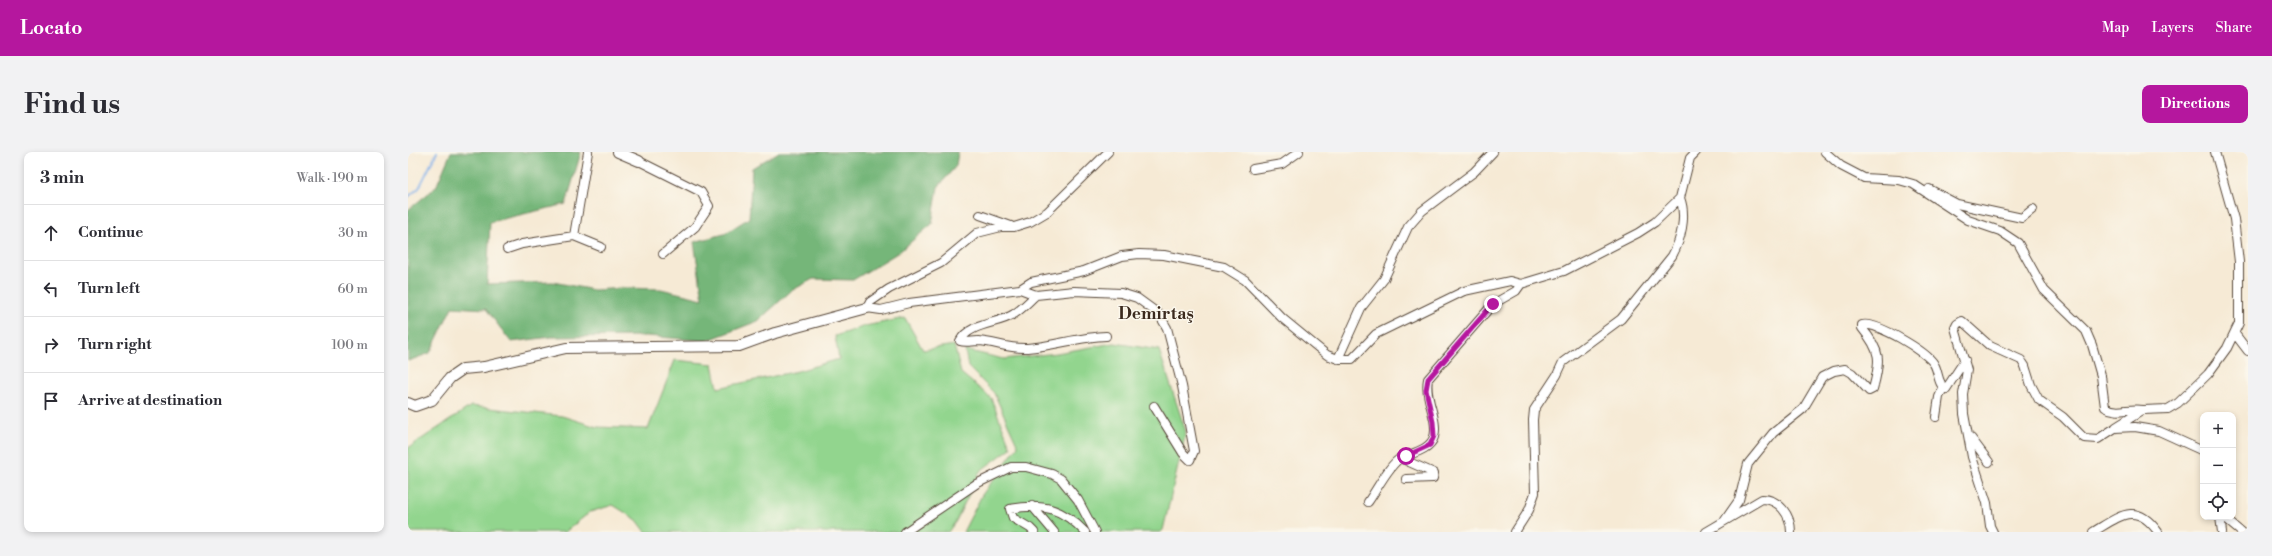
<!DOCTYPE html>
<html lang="en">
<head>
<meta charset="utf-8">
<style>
  body { margin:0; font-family:"Libre Bodoni",serif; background:#f2f2f3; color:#2b2b33 }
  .controls { position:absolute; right:12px; bottom:12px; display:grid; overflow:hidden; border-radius:8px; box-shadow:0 2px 6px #0003 }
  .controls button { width:36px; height:36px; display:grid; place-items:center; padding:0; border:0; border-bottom:1px solid #e1e1e2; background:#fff; color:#2b2b33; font:20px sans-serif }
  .stop { position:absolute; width:12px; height:12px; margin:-9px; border:3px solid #b5179e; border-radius:50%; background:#fff }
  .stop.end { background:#b5179e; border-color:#fff; box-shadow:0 1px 4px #0008 }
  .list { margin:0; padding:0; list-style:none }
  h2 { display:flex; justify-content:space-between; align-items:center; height:52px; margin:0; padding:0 16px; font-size:17px }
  h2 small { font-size:13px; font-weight:400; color:#7c7c81 }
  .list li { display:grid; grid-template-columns:26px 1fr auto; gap:12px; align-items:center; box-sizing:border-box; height:56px; padding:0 16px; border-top:1px solid #e1e1e2 }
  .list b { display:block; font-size:15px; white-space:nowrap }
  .list em { font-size:13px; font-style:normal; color:#7c7c81 }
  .icon { flex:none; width:22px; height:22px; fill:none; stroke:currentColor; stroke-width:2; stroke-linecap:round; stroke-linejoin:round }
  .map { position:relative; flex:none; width:1840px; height:380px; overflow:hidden; border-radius:8px }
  header { display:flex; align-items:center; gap:24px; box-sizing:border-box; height:56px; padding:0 20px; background:#b5179e; color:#fff }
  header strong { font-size:19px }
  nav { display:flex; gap:22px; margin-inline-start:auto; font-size:14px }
  .intro { display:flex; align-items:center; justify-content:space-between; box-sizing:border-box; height:96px; padding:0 24px }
  h1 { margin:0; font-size:28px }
  .button { padding:10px 18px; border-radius:8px; background:#b5179e; color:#fff; font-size:14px; font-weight:700 }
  main { display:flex; gap:24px; padding:0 24px }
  aside { flex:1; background:#fff; border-radius:8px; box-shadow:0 2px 6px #0003 }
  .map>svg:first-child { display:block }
</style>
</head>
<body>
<header>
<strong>Locato</strong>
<nav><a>Map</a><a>Layers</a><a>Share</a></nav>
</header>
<div class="intro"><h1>Find us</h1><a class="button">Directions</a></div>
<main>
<aside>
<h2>3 min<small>Walk · 190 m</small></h2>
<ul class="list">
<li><svg class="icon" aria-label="ahead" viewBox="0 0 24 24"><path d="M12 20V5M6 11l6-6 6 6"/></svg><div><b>Continue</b></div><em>30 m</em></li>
<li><svg class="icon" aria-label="left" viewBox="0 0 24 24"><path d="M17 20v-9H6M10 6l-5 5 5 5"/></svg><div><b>Turn left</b></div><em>60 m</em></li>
<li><svg class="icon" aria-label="right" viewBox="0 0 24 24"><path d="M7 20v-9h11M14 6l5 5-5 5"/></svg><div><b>Turn right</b></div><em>100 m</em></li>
<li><svg class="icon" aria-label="arrive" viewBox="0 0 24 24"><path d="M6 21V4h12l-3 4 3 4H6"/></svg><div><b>Arrive at destination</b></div></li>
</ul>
</aside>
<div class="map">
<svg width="1840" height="380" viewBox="0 0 1840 380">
  <rect width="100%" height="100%" fill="#fbf7ec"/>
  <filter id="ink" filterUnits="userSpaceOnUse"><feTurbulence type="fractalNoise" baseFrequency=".025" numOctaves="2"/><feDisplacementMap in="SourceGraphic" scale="8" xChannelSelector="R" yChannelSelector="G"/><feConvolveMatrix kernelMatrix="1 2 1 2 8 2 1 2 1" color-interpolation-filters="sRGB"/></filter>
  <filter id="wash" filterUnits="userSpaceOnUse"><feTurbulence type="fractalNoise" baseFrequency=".012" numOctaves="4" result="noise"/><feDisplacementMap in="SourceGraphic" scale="16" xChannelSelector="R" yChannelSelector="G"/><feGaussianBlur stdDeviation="0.9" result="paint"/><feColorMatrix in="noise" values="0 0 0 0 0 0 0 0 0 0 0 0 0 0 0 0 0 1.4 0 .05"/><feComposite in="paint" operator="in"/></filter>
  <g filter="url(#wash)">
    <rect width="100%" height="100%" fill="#f6ead5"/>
    <path fill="#92d58e" stroke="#668056" d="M497,166l18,32 31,-5 7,28 30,25 20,50 -31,23 -24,50 -8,11h-302l-9,-12 -24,-15 -23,7 -25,20h-157v-84l63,-42 91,10 35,11 51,2 27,-69 38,4 5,24 80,-17 41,-12 -4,-23 30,-10z
      M706,191l45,7 27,82 -23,98 -2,2h-198l19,-37 36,-49 -24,-53 -26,-26 -3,-17 39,9 53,-6z"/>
    <path fill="#75b679" stroke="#58704c" d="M43,0h130l-15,52 -76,18 -3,62 66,-2 41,8 29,-2 38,1 42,10 -9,-57 30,-8 25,-16 3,-50 27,-16h179l-2,14 -18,21 -6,37 -33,28 -46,28 -40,-1 -22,12 -33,30 -52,20 -59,-5 -96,1 -40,5 -25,-33 -34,-2 -22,46 -22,8v-151l28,-23z"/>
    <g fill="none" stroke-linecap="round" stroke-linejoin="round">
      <path stroke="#7eafe9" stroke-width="2" d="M0,45l11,-9 18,-36"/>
    </g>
  </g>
  <g filter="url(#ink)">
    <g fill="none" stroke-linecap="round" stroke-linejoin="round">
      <defs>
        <path id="minor" d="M700,0l-61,60 -17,10 -16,5h-13l-24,6 -36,30 -52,26 -19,13 -3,6 14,2 28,-7 111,-14 16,6 38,-4 47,2 16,5 22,16 8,14 15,58 12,65 -4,9 -7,-7 -29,-47
          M1417,0l16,14 23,12 35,2 14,4 55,36 32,11 18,12 26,47 42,41 6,14 9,31 4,31c13,8 23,0 38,3l-27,17
          M231,9l62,31 8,14 -14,21 -32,27
          M845,17l29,-5 17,-12
          M1521,37l28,15 65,14 11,-9
          M572,63l31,11
          M166,84l14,-84
          M99,97l15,-5 52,-8 27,11
          M612,137l11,-7 53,-11 38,-15 17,-2 25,1 60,12 21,13 37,38 45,37 11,4h14l24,-25 88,-43 46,-10 11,3 43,-13 74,-38 17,-11 25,-24 10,-40 6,-6
          M628,143c-7,6 -14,14 -22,19 -15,10 -45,9 -54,27 6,2 12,0 18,0 17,1 32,8 49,7 27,-2 52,-11 79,-12
          M1827,182l13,17
          M930,207l23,-51 23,-29 24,-52 14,-16 52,-39 19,-20
          M1735,258l25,-1 10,-6 30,-29 19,-26 12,-25v-61l-5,-43 -19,-67
          M1528,265l3,-20 4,-9
          M1563,286l18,24
          M992,306l34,15 -1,5 -27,1
          M960,350c8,-11 22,-39 33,-44 11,-5 29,-8 33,-21 5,-18 -10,-38 -6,-58l65,-75 23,-13 5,-7
          M624,354l22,26
          M1812,365l2,15
          M1815,365l18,15
          M1317,368l14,-20 9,-36 25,-31 30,-24 19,-32 12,-6 11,-2 7,4 17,18 4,-2c8,-29 8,-38 -11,-61v-3c14,-4 65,27 72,39 5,8 3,20 12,25l19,-29
          M497,380l71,-48 35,-17h15l26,7 9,5 17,21 17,32
          M626,380l-4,-4 -17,-10 -3,-9c33,-6 52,-1 75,23
          M1107,380l14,-22 6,-17 -2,-73 1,-10 23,-35 6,-13 58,-43 51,-63c9,-16 15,-40 8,-58
          M1298,380l56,-33c17,0 29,16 29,33
          M1585,380l-3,-6 -3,-23 -15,-46 -8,-43 -1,-20 4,-24 -12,-42 2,-4 5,-3 28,25 31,14 4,6 6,19 8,15 24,17 21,21 14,1 17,-11 20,-1 24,4 44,20
          M1685,380c27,-16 43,-31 65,0"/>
        <path id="tertiary" d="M210,0l21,9
          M0,251l7,3 17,-6 18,-22 13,-9 21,-2 82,-19 173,-2 36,-13 92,-25"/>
      </defs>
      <use href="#minor" stroke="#574739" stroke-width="10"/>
      <use href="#tertiary" stroke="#574739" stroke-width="12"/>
      <use href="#minor" stroke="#fff" stroke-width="8"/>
      <use href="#tertiary" stroke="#fff" stroke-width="10"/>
    </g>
  </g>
  <g fill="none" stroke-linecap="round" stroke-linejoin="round" filter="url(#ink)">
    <path stroke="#b5179e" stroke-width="5" d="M998,304l24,-11 4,-9 -1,-14 -7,-32 2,-11 65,-75"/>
  </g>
  <g text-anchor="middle" stroke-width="3" stroke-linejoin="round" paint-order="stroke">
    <g font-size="17" font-weight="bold" fill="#3b2a1e" stroke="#fbf7ec">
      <text x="748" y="167">Demirtaş</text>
    </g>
  </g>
</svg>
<div class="controls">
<button>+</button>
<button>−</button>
<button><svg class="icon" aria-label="locate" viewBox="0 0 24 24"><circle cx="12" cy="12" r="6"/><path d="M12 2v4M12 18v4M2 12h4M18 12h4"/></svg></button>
</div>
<div class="stop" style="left:998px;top:304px"></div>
<div class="stop end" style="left:1085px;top:152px"></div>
</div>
</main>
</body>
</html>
